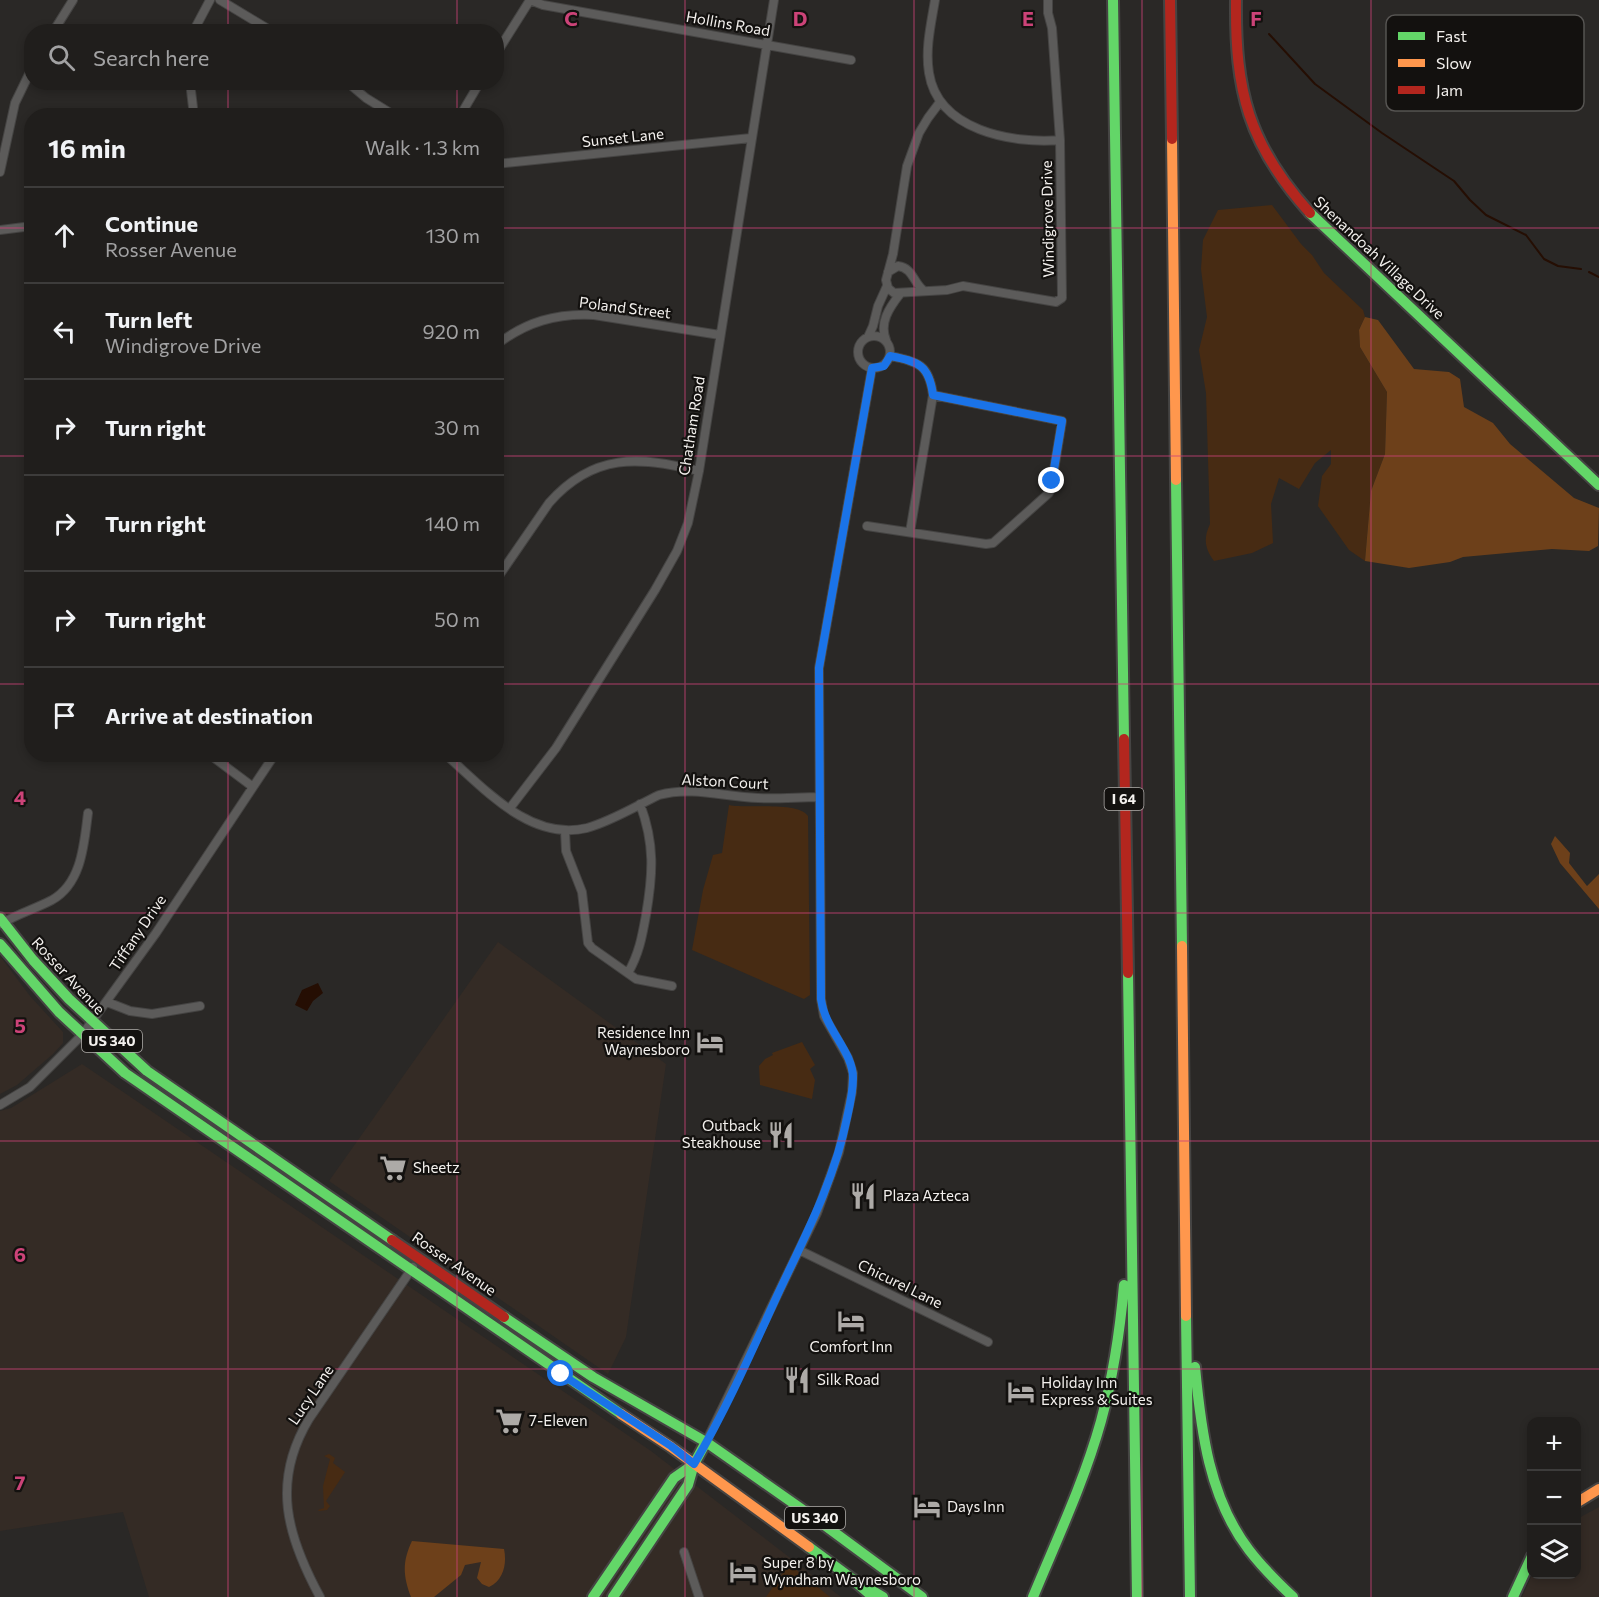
<!DOCTYPE html>
<html lang="en">
<head>
<meta charset="utf-8">
<style>
  body { margin:0; font-family:Commissioner,sans-serif; background:#2d2b29; color:#f1f3f6 }
  .controls { position:absolute; right:18px; bottom:18px; display:grid; overflow:hidden; border-radius:12px; box-shadow:0 3px 9px #0003 }
  .controls button { width:54px; height:54px; display:grid; place-items:center; padding:0; border:0; border-bottom:2px solid #3d3c3b; background:#201e1c; color:#f1f3f6; font:30px sans-serif }
  .stop { position:absolute; width:18px; height:18px; margin:-14px; border:4px solid #1a73e8; border-radius:50%; background:#fff }
  .stop.end { background:#1a73e8; border-color:#fff; box-shadow:0 2px 6px #0008 }
  .list { margin:0; padding:0; list-style:none }
  h2 { display:flex; justify-content:space-between; align-items:center; height:78px; margin:0; padding:0 24px; font-size:26px }
  h2 small { font-size:20px; font-weight:400; color:#a2a2a3 }
  .list li { display:grid; grid-template-columns:39px 1fr auto; gap:18px; align-items:center; box-sizing:border-box; height:96px; padding:0 24px; border-top:2px solid #3d3c3b }
  .list b { display:block; font-size:22px; white-space:nowrap }
  .list p { margin:0; font-size:20px; white-space:nowrap; color:#a2a2a3 }
  .list em { font-size:20px; font-style:normal; color:#a2a2a3 }
  .icon { flex:none; width:33px; height:33px; fill:none; stroke:currentColor; stroke-width:2; stroke-linecap:round; stroke-linejoin:round }
  .map { position:relative; flex:none; width:1599px; height:1597px; overflow:hidden }
  .search { position:absolute; background:#201e1c; box-shadow:0 3px 9px #0003; left:24px; top:24px; width:480px; height:66px; display:flex; align-items:center; gap:15px; box-sizing:border-box; padding:0 21px; border-radius:24px; color:#a2a2a3; font-size:22px }
  .panel { position:absolute; background:#201e1c; box-shadow:0 3px 9px #0003; left:24px; top:108px; width:480px; height:654px; border-radius:24px }
  .map>svg:first-child { display:block }
</style>
</head>
<body>
<div class="map">
<svg width="1599" height="1597" viewBox="0 0 1599 1597">
  <rect width="100%" height="100%" fill="#2a2826"/>
  <path fill="#342b25" d="M498,942l168,122 -40,273 -18,37 -279,-193z
    M0,956l30,40 33,36v11l-10,11 -36,31 -17,9z
    M82,1064l569,387 190,146h-692l-26,-85 -123,19v-420l11,-3z
    M1599,1507v90h-77l10,-22 44,-1 1,-55z"/>
  <path fill="#472b13" d="M1272,205l29,39 11,11 12,18 39,37 2,7 -6,13 1,17 27,45 -2,62 -14,37 -6,70 -16,-11 -31,-44 4,-30 9,-12v-14l-16,13 -16,26 -20,-11 -8,26 2,39 -21,10 -38,8c-9,-12 -11,-22 -4,-37l-4,-131 -7,-43 8,-33 -6,-48 2,-29 15,-30z
    M729,805c18,4 69,-4 79,11l2,179 -6,4 -112,-49 11,-60 10,-35 9,-2z
    M802,1042l13,23 -5,4 5,11 -3,19 -52,-14 -1,-19 6,-7 8,-4 -1,-2z
    M329,1454l6,4 -2,5 12,9 -19,29 4,5 -3,4 -8,1 -1,-1 6,-2 -1,-22 7,-27 -6,-3z
    M789,1564l41,33h-64z"/>
  <path fill="#6d401a" d="M1365,317l13,3 36,49 35,3 11,7 4,28 29,16 17,21 64,54 25,10 -1,38 -9,5 -37,-2 -89,8 -13,5 -41,6 -44,-7 6,-70 14,-37 2,-62 -27,-45 -1,-17z
    M1555,836l15,17 -1,10 18,23 12,-12v35l-39,-46 -9,-19z
    M412,1541l92,8c3,14 0,31 -15,38l-7,-3 -5,-6 4,-16 -16,3 -4,10 -27,22h-23c-8,-21 -9,-35 1,-56z"/>
  <path fill="#250e03" d="M318,983l5,10 -10,8 -6,10 -12,-6 7,-15z"/>
  <g fill="none" stroke-linecap="round" stroke-linejoin="round">
    <path stroke="#250e03" stroke-width="2" d="M1269,34l46,50 67,49 72,48 16,19 16,15 40,20 18,24 14,7 23,3
      M1589,272l10,5"/>
    <defs>
      <path id="street" d="M220,0l53,32
        M530,0l13,5 308,55
        M935,0c-4,24 -10,49 -6,73 9,57 82,71 131,67l-8,-112 -4,-15v-13
        M53,32l20,-32
        M193,32l17,-32
        M496,54l34,-54
        M190,82l4,34
        M347,82l19,16 29,18
        M940,102l-12,16 -9,15 -12,33 -14,88 -7,26 2,8 6,5 53,-3 16,-4 93,16 6,-4 -2,-158
        M460,116l20,-34
        M496,164l255,-26
        M0,172l15,-69 17,-35
        M0,230l32,-4
        M888,272l10,-6c15,2 15,16 25,24
        M858 352a16 16 0 1 1 32 0a16 16 0 1 1-32 0Z
        M868,337l5,-11 5,-20 9,-20
        M886,340c-7,-17 3,-32 14,-46
        M496,345c30,-23 60,-32 98,-30l126,20
        M890,356c28,6 39,8 43,39l-23,137
        M867,526l119,18 7,-1 56,-50 2,-5 11,-67 -129,-26
        M496,580l53,-77c44,-50 90,-47 150,-32
        M209,754l44,33
        M445,754c39,34 85,88 142,74 25,-7 49,-22 72,-33 33,-9 66,2 99,3 20,1 41,-1 61,-1
        M510,808l46,-60 99,-158 22,-39 11,-28 11,-52 75,-471
        M565,831l1,20 16,41 6,51 4,5 44,31 36,7
        M1,924c16,-10 34,-15 51,-24 30,-17 32,-56 36,-87
        M628,973c11,-19 14,-36 18,-58 7,-41 9,-71 -6,-111
        M107,1002l23,9 22,3 48,-8
        M0,1105l30,-18 52,-52 74,-102 119,-179
        M799,1250l189,92
        M706,1442l111,-229 22,-61 13,-60 1,-19 -5,-15 -24,-42 -3,-17 -2,-331 53,-300
        M684,1552l15,45
        M320,1597c-33,-61 -49,-115 -11,-178l104,-152"/>
      <path id="fast" d="M1113,0l11,739
        M1310,213l289,272
        M1176,480l6,466
        M0,918l33,42 36,39 78,72 245,169
        M0,944l59,68 66,61 496,341
        M1128,973l9,624
        M1186,1316l4,281
        M504,1317l89,60 113,65 117,82 99,73
        M1195,1367c6,63 14,131 54,183 13,17 28,32 44,47
        M809,1547l42,31 32,19
        M851,1578l22,19
        M593,1597l81,-119 20,-14
        M613,1597l75,-112 6,-21 12,-22
        M1033,1597c24,-58 51,-115 68,-176 12,-44 19,-90 23,-136
        M1513,1597l19,-41"/>
      <path id="slow" d="M1172,139l4,341
        M1182,946l4,370
        M621,1414l50,33 138,100
        M1576,1503l23,-14"/>
      <path id="jam" d="M1170,0l2,139
        M1236,0c-1,91 12,144 74,213
        M1124,739l4,234
        M392,1240l112,77"/>
    </defs>
    <use href="#street" stroke="#454443" stroke-width="10"/>
    <use href="#fast" stroke="#454443" stroke-width="14"/>
    <use href="#slow" stroke="#454443" stroke-width="14"/>
    <use href="#jam" stroke="#454443" stroke-width="14"/>
    <use href="#street" stroke="#5c5b5a" stroke-width="8"/>
    <use href="#fast" stroke="#63d668" stroke-width="10"/>
    <use href="#slow" stroke="#ff974d" stroke-width="10"/>
    <use href="#jam" stroke="#b3261e" stroke-width="10"/>
  </g>
  <g fill="none" stroke-linecap="round" stroke-linejoin="round">
    <path stroke="#1a73e8" stroke-width="8" d="M561,1374l110,72 23,18c32,-54 57,-111 83,-168 27,-58 57,-114 70,-178 3,-13 6,-27 6,-40 0,-27 -28,-48 -32,-79l-2,-331 53,-300 12,-2 6,-10c28,6 39,8 43,39l129,26 -10,60"/>
  </g>
  <path fill="none" stroke="#cc4378" stroke-width="1.5" stroke-opacity="0.55" d="M228,0v32M457,0v32M685,0v1597M914,0v1597M1142,0v1597M1371,0v1597M228,82v34M457,82v34M0,228h32M496,228h1103M0,456h32M496,456h1103M0,684h32M496,684h1103M228,754v843M457,754v843M0,913h1599M0,1141h1599M0,1369h1599"/>
  <defs>
    <symbol id="hotel-bare" viewBox="-9 -9 18 18"><path d="M-6-4.5h1.5V1H6V5H4.5V3h-9V5H-6ZM-4 0a1.8 1.8 0 1 1 3.6 0ZM.5 0V-2.5h3Q6-2.5 6 0Z" fill="#adaaa7" stroke="#13110f" stroke-width="2.5" paint-order="stroke"/></symbol>
    <symbol id="restaurant-bare" viewBox="-9 -9 18 18"><path d="M-5-6h1v4h1v-4h1v4h1v-4h1v5L-1.5 .5V6h-2V.5L-5-1ZM5-6V6H3V1.5H1.5Q1.5-4 5-6Z" fill="#adaaa7" stroke="#13110f" stroke-width="2.5" paint-order="stroke"/></symbol>
    <symbol id="supermarket-bare" viewBox="-9 -9 18 18"><path d="M-6-5.5h2.5l.6 2H6L4.5 2H-2.5L-4.4-4H-6ZM-1.5 3.2a1.3 1.3 0 1 0 .1 0ZM3 3.2a1.3 1.3 0 1 0 .1 0Z" fill="#adaaa7" stroke="#13110f" stroke-width="2.5" paint-order="stroke"/></symbol>
  </defs>
  <g fill-rule="evenodd">
    <use href="#hotel-bare" x="691" y="1023" width="38" height="38"/>
    <use href="#restaurant-bare" x="762" y="1116" width="38" height="38"/>
    <use href="#supermarket-bare" x="374" y="1149" width="38" height="38"/>
    <use href="#restaurant-bare" x="844" y="1177" width="38" height="38"/>
    <use href="#hotel-bare" x="832" y="1302" width="38" height="38"/>
    <use href="#restaurant-bare" x="778" y="1361" width="38" height="38"/>
    <use href="#hotel-bare" x="1002" y="1373" width="38" height="38"/>
    <use href="#supermarket-bare" x="490" y="1402" width="38" height="38"/>
    <use href="#hotel-bare" x="908" y="1488" width="38" height="38"/>
    <use href="#hotel-bare" x="724" y="1553" width="38" height="38"/>
  </g>
  <g text-anchor="middle" stroke-width="4.5" stroke-linejoin="round" paint-order="stroke">
    <g fill="#13110f" stroke="#b0adaa" stroke-width="1.5">
      <rect x="1104.5" y="788" width="39" height="22" rx="4.5"/>
      <rect x="82" y="1030" width="60" height="22" rx="4.5"/>
      <rect x="785" y="1507" width="60" height="22" rx="4.5"/>
    </g>
    <g font-size="14" font-weight="bold" fill="#f3f0ed">
      <text x="1124" y="804">I 64</text>
      <text x="112" y="1046">US 340</text>
      <text x="815" y="1523">US 340</text>
    </g>
    <g font-size="15" fill="#f3f0ed" stroke="#13110f">
      <text transform="translate(728 24) rotate(10)" y="5">Hollins Road</text>
      <text transform="translate(623 138) rotate(-6)" y="5">Sunset Lane</text>
      <text transform="translate(1048 219) rotate(-91)" y="5">Windigrove Drive</text>
      <text transform="translate(1379 258) rotate(43)" y="5">Shenandoah Village Drive</text>
      <text transform="translate(625 308) rotate(7)" y="5">Poland Street</text>
      <text transform="translate(692 426) rotate(-81)" y="5">Chatham Road</text>
      <text transform="translate(725 782) rotate(3)" y="5">Alston Court</text>
      <text transform="translate(138 933) rotate(-56)" y="5">Tiffany Drive</text>
      <text transform="translate(68 976) rotate(47)" y="5">Rosser Avenue</text>
      <text transform="translate(454 1264) rotate(35)" y="5">Rosser Avenue</text>
      <text transform="translate(900 1284) rotate(26)" y="5">Chicurel Lane</text>
      <text transform="translate(311 1395) rotate(-56)" y="5">Lucy Lane</text>
    </g>
    <g font-size="15" fill="#f3f0ed" stroke="#13110f" text-anchor="start">
      <text x="690" y="1038" text-anchor="end">Residence Inn<tspan x="690" dy="17">Waynesboro</tspan></text>
      <text x="761" y="1131" text-anchor="end">Outback<tspan x="761" dy="17">Steakhouse</tspan></text>
      <text x="413" y="1173">Sheetz</text>
      <text x="883" y="1201">Plaza Azteca</text>
      <text x="851" y="1352" text-anchor="middle">Comfort Inn</text>
      <text x="817" y="1385">Silk Road</text>
      <text x="1041" y="1388">Holiday Inn<tspan x="1041" dy="17">Express &amp; Suites</tspan></text>
      <text x="529" y="1426">7-Eleven</text>
      <text x="947" y="1512">Days Inn</text>
      <text x="763" y="1568">Super 8 by<tspan x="763" dy="17">Wyndham Waynesboro</tspan></text>
    </g>
  </g>
  <rect x="1386" y="15" width="198" height="96" rx="9" fill="#13110f" stroke="#565452" stroke-width="1.5"/>
  <rect x="1398" y="32" width="27" height="8" fill="#63d668"/>
  <rect x="1398" y="59" width="27" height="8" fill="#ff974d"/>
  <rect x="1398" y="86" width="27" height="8" fill="#b3261e"/>
  <g font-size="16" fill="#f3f0ed">
    <text x="1436" y="42">Fast</text>
    <text x="1436" y="69">Slow</text>
    <text x="1436" y="96">Jam</text>
  </g>
  <g font-size="20" text-anchor="middle" font-weight="bold" fill="#cc4378" stroke="#13110f" stroke-width="4.5" stroke-linejoin="round" paint-order="stroke">
    <text x="571" y="26">C</text>
    <text x="800" y="26">D</text>
    <text x="1028" y="26">E</text>
    <text x="1256" y="26">F</text>
    <text x="20" y="805">4</text>
    <text x="20" y="1033">5</text>
    <text x="20" y="1262">6</text>
    <text x="20" y="1490">7</text>
  </g>
</svg>
<div class="controls">
<button>+</button>
<button>−</button>
<button><svg class="icon" aria-label="layers" viewBox="0 0 24 24"><path d="M12 4l9 5-9 5-9-5zM3 14l9 5 9-5"/></svg></button>
</div>
<div class="stop" style="left:561px;top:1374px"></div>
<div class="stop end" style="left:1052px;top:481px"></div>
<div class="search"><svg class="icon" aria-label="search" viewBox="0 0 24 24"><circle cx="10" cy="10" r="6"/><path d="M15 15l6 6"/></svg>Search here</div>
<section class="panel">
<h2>16 min<small>Walk · 1.3 km</small></h2>
<ul class="list">
<li><svg class="icon" aria-label="ahead" viewBox="0 0 24 24"><path d="M12 20V5M6 11l6-6 6 6"/></svg><div><b>Continue</b><p>Rosser Avenue</p></div><em>130 m</em></li>
<li><svg class="icon" aria-label="left" viewBox="0 0 24 24"><path d="M17 20v-9H6M10 6l-5 5 5 5"/></svg><div><b>Turn left</b><p>Windigrove Drive</p></div><em>920 m</em></li>
<li><svg class="icon" aria-label="right" viewBox="0 0 24 24"><path d="M7 20v-9h11M14 6l5 5-5 5"/></svg><div><b>Turn right</b></div><em>30 m</em></li>
<li><svg class="icon" aria-label="right" viewBox="0 0 24 24"><path d="M7 20v-9h11M14 6l5 5-5 5"/></svg><div><b>Turn right</b></div><em>140 m</em></li>
<li><svg class="icon" aria-label="right" viewBox="0 0 24 24"><path d="M7 20v-9h11M14 6l5 5-5 5"/></svg><div><b>Turn right</b></div><em>50 m</em></li>
<li><svg class="icon" aria-label="arrive" viewBox="0 0 24 24"><path d="M6 21V4h12l-3 4 3 4H6"/></svg><div><b>Arrive at destination</b></div></li>
</ul>
</section>
</div>
</body>
</html>
